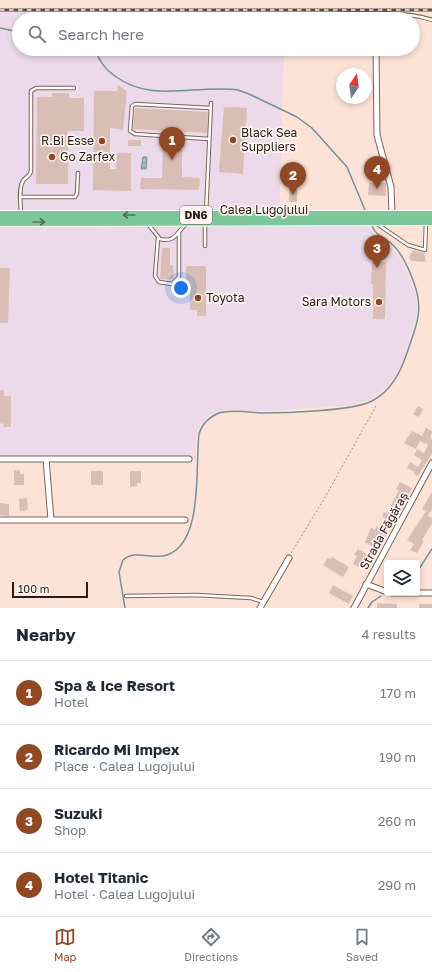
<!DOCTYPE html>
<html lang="en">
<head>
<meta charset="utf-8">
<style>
  body { margin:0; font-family:"Golos Text",sans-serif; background:#f2f2f3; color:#1f2937 }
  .controls { position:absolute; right:12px; bottom:12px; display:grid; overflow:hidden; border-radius:4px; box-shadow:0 2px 6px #0003 }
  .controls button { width:36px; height:36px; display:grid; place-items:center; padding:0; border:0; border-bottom:1px solid #e0e1e3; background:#fff; color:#1f2937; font:20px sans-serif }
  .compass { position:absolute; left:336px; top:68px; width:36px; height:36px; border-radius:50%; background:#fff; box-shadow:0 2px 6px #0003; rotate:13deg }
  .scale { position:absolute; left:12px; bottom:10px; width:76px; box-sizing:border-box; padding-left:4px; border:2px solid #261d18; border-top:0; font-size:11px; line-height:14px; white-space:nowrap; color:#261d18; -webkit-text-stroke:3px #fff4ef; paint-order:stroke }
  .you { position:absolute; left:181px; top:288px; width:14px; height:14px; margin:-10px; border:3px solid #fff; border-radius:50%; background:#1a73e8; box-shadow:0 0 0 6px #1a73e833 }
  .badge { display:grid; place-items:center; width:26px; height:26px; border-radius:50%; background:#904825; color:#fff; font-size:13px; font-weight:700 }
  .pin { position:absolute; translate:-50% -33px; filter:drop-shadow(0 1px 2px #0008) }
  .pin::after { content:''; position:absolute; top:21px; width:14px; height:12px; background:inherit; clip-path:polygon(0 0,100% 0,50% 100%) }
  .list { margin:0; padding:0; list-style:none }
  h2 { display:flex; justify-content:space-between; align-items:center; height:52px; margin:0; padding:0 16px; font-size:17px }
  h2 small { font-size:13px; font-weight:400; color:#747a83 }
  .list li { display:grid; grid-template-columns:26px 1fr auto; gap:12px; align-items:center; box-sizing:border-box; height:64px; padding:0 16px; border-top:1px solid #e0e1e3 }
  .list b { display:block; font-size:15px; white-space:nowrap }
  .list p { margin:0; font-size:13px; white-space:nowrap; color:#747a83 }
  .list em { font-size:13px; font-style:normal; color:#747a83 }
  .icon { flex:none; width:22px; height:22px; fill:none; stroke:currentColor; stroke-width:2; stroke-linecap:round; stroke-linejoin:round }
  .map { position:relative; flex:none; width:432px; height:608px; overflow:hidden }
  .search { position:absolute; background:#fff; box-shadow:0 2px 6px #0003; left:12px; right:12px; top:12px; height:44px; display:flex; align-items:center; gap:10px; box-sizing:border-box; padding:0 14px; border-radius:22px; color:#747a83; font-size:15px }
  .sheet { height:308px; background:#fff }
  nav { display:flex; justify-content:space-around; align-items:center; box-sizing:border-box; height:56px; border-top:1px solid #e0e1e3; background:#fff; font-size:11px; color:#747a83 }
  nav a { display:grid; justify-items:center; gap:2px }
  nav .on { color:#904825 }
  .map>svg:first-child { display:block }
</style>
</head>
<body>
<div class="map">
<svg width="432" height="608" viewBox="0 0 432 608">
  <defs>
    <pattern id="water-rules" width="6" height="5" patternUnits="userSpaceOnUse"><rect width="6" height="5" fill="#96c3cd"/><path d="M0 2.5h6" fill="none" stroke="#81a7af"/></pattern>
  </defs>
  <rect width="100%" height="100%" fill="#fde3d7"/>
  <path fill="#ecd9e9" d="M0,10h285v9h-266v30h265l-5,172 87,1 10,14 13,8 7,8 9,15 11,30 1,16 -13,45 -10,20 -9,10 -14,11 -19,6 -86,6 -39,-1 -10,2 -9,5 -9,9 -3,10 -1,24 -195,-1z"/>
  <path fill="url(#water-rules)" stroke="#749197" d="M143,157h4l-1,12h-5z"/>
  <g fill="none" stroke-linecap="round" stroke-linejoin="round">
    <path stroke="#749197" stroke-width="1.5" d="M0,28l19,4
      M96,49c2,12 9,20 19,27 37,28 81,8 123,14l11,4 48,23 15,11 35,39 18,43
      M417,572l15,-23
      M125,608l-6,-36 4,-12c12,-11 30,0 44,-5 37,-12 28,-90 32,-121 3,-10 10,-17 20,-21 13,-4 29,-1 42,0 23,0 93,-2 111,-12 21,-11 30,-32 37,-54 8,-23 14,-37 6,-61 -5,-15 -12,-32 -23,-42 -8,-7 -16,-8 -20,-18
      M368,608l4,-6 9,-6"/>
  </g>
  <path fill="#d9beb5" d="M118,85l9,6 -4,39 -13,-2v41h6l1,-16h14v38l-38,-1 1,-99h23z
    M52,93h17v5h15v33h-16v53h-32l1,-87h15z
    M224,107l23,1 -4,66 -24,-2z
    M135,108l73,4 -1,21 -74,-4z
    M128,140h13v6h-13z
    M163,143h19v34l18,1 -1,12 -59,-1 1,-11h21z
    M290,181h5v7h2v14h-8z
    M369,183h17v13l-18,-1z
    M162,248h8v17h3v4h1l-1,10h-13z
    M413,250l11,3 2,9 -15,-1 -2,-4z
    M372,262h14l-1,57h-12v-35h-2z
    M186,266h20v50h-9v-6h-7v-25h-4z
    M0,268h10l-2,55h-8z
    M0,390h4v6h7v31h-8l1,-3 -4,-1z
    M418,406l5,3 -4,8 -6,-3z
    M426,428l6,3 -2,10 2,-3v15l-14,23 -4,-2 1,-2 -8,-4 3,-6 8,5 4,-7 -8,-5 3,-6 7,4 4,-8 -8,-4 -4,8 -12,-6 8,-12 10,5z
    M14,470h6v4h4v11h-10z
    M91,471h12v14h-12z
    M130,471h11v12h-4v3l-7,1z
    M400,482l12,6 -20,38 -5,-2 1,-4 -6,-3 2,-5 3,1 12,-23 -3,-1z
    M432,492v17l-4,7 4,2v5l-10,17 2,1 -7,12 -7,-3 4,-6 -7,-4 19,-29 -4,-2z
    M27,498l1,12 -8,1 -1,-12z
    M0,503l9,1v12l-9,-1z
    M377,526l11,6 -11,18 -12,-8 6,-15 4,3z
    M358,549l16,9 -8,13 -13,-7 4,-8 -3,-1z
    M332,557l17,10 -6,10 -20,-12 5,-7 3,1z
    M333,585l20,11 -4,8 -20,-11z
    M377,603l20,1v4h-20z
    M419,604h13v4h-13z"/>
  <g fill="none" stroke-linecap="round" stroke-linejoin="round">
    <defs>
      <path id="service" d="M298,19l4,-4c36,0 97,-7 130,5
        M209,139l-74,-5 -5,-3 2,-25 3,-2 75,4
        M21,197h54l2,-4 1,-20
        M21,214c0,-9 -3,-25 2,-33 2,-4 7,-4 8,-10v-80l5,-3h38
        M206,214l5,-111
        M205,223v23
        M148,224l12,15c15,4 17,-7 26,-15
        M377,224l31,21 17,5 1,-28
        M158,238l-3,38 4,6 13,2 7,-7v-45
        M126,596l70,-1 55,3 12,4"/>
      <path id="minor" d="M377,19v-5
        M376,49l1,86 14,52 1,28
        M0,459h189
        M46,459l5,61
        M0,520h185
        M366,584l21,8
        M392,593h23
        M417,593h15
        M260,608l29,-50
        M354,608l78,-145"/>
      <path id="primary" d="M0,215h432
        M0,222l432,-1"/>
    </defs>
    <use href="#service" stroke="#7b6559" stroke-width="4.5"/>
    <use href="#minor" stroke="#7b6559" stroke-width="7"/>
    <use href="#primary" stroke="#fff" stroke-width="10"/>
    <path stroke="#a39087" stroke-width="1" stroke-dasharray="2 2" stroke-linecap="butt" d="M291,553l32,-52 53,-95"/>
    <use href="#service" stroke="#fff" stroke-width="2.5"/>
    <use href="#minor" stroke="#fff" stroke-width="5"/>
    <use href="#primary" stroke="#7dc89a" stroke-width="8"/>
    <defs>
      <path id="rail" d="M0,10h432"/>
    </defs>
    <use href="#rail" stroke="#5b4e47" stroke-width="3"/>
    <use href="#rail" stroke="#fff4ef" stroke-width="1.5" stroke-dasharray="4.5" stroke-linecap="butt"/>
  </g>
  <defs><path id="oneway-shaft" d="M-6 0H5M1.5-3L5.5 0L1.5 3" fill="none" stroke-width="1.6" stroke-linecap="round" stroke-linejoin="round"/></defs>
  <g stroke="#527259">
    <use href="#oneway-shaft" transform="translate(129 215) rotate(180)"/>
    <use href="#oneway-shaft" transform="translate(39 222)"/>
  </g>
  <g fill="#904825" stroke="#fff4ef" stroke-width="1.5">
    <circle cx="233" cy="140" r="4"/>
    <circle cx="102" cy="141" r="4"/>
    <circle cx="52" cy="157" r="4"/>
    <circle cx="198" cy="298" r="4"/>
    <circle cx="379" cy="302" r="4"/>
  </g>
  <g text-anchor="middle" stroke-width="3.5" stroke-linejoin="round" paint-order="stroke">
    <rect fill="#fff4ef" stroke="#675e58" stroke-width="1" x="180" y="206" width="32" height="18" rx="3"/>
    <g font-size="11" font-weight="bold" fill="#261d18">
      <text x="196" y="219">DN6</text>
    </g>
    <g font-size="12" fill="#261d18" stroke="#fff4ef" text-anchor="start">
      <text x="241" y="137">Black Sea<tspan x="241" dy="14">Suppliers</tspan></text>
      <text x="94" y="145" text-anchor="end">R.Bi Esse</text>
      <text x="60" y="161">Go Zarfex</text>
      <text x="206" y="302">Toyota</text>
      <text x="371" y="306" text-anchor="end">Sara Motors</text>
    </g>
    <g font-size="12" fill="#261d18" stroke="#fff4ef">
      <text x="264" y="214">Calea Lugojului</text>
      <text transform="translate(384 531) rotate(-61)" y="4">Strada Făgăraș</text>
    </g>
  </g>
</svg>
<div class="controls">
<button><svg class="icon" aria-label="layers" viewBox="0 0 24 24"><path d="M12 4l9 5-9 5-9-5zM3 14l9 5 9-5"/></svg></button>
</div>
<svg class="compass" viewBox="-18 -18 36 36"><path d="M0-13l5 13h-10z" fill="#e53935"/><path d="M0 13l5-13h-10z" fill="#747a83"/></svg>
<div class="scale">100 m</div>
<div class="you"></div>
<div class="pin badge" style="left:172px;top:160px">1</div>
<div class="pin badge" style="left:293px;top:195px">2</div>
<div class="pin badge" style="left:377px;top:268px">3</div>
<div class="pin badge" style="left:377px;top:189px">4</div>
<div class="search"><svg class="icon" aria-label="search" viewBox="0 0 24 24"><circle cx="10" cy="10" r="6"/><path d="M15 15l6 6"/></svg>Search here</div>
</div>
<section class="sheet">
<h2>Nearby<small>4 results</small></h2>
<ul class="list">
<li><span class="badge">1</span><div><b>Spa &amp; Ice Resort</b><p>Hotel</p></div><em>170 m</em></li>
<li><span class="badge">2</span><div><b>Ricardo Mi Impex</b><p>Place · Calea Lugojului</p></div><em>190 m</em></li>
<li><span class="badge">3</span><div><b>Suzuki</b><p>Shop</p></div><em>260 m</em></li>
<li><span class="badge">4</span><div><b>Hotel Titanic</b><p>Hotel · Calea Lugojului</p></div><em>290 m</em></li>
</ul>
</section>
<nav>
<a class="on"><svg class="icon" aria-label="map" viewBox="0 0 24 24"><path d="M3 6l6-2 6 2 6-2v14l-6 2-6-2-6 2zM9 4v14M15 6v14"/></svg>Map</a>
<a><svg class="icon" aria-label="directions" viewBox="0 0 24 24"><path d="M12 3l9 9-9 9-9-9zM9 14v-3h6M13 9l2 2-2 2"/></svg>Directions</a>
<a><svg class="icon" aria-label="saved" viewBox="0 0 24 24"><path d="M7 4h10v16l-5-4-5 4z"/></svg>Saved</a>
</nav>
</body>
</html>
